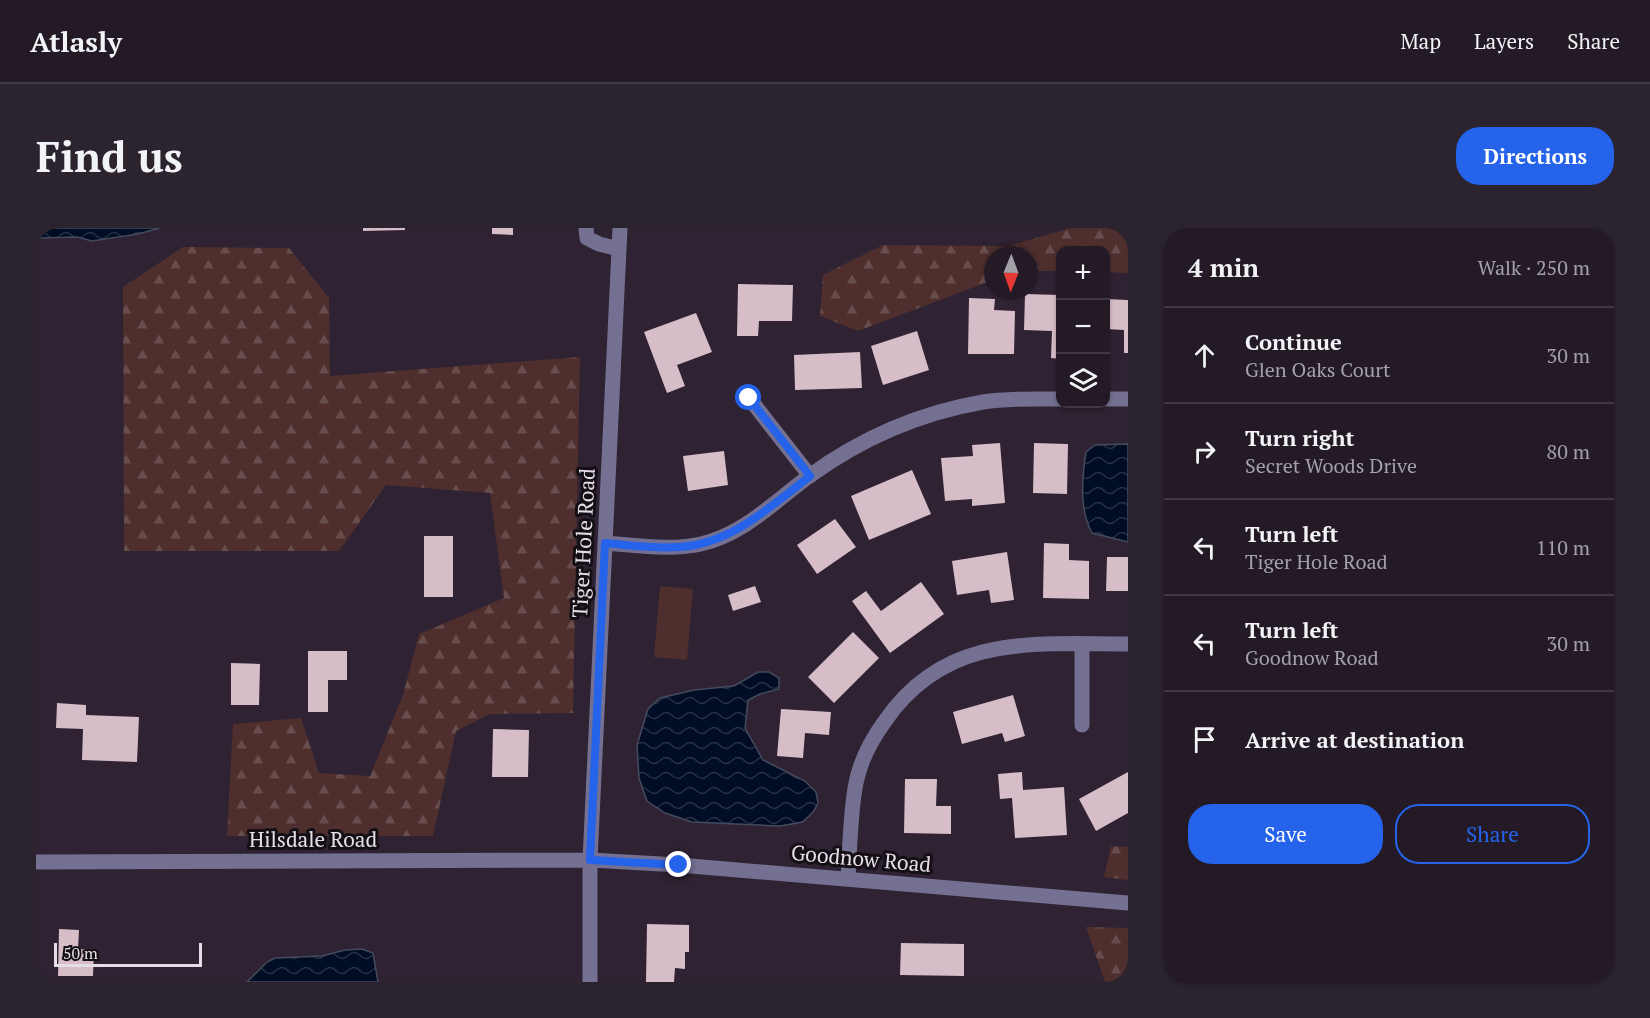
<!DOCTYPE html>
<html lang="en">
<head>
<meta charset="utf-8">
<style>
  body { margin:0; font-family:"PT Serif",serif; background:#2b232e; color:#f1f3f6 }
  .controls { position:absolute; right:18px; top:18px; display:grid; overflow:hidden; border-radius:12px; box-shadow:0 2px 4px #0004 }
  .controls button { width:54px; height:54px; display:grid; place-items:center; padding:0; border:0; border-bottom:2px solid #403843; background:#231a26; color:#f1f3f6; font:30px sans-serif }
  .compass { position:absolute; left:948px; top:18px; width:54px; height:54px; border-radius:50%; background:#231a26; box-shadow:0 2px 4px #0004; rotate:181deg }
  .scale { position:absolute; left:18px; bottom:15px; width:148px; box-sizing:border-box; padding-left:6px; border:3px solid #e5dde7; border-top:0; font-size:16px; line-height:21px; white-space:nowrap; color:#e5dde7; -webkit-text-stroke:4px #140e15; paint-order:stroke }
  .stop { position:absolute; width:18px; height:18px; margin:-14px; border:4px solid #2563eb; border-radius:50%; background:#fff }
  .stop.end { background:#2563eb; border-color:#fff; box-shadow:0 2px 6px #0008 }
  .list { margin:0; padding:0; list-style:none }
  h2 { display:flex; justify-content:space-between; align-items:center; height:78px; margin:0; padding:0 24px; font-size:26px }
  h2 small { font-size:20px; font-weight:400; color:#a3a1a7 }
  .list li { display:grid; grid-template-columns:39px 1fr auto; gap:18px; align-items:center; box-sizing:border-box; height:96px; padding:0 24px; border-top:2px solid #403843 }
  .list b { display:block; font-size:22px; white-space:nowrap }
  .list p { margin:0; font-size:20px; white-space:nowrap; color:#a3a1a7 }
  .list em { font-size:20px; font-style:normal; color:#a3a1a7 }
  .actions { display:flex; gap:12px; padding:18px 24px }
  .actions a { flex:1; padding:14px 0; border:2px solid #2563eb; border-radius:24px; text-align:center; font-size:21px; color:#2563eb }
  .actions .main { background:#2563eb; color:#fff }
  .icon { flex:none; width:33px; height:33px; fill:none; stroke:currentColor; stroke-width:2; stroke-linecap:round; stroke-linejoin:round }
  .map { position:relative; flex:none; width:1092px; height:754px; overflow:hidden; border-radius:24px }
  header { display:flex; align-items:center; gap:36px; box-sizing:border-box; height:84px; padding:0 30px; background:#231a26; border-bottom:2px solid #403843 }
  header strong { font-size:28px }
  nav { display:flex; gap:33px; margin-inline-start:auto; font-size:21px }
  .intro { display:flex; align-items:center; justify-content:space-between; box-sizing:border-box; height:144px; padding:0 36px }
  h1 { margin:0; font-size:42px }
  .button { padding:15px 27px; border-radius:24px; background:#2563eb; color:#fff; font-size:21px; font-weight:700 }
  main { display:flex; gap:36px; padding:0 36px }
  aside { flex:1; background:#231a26; border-radius:24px; box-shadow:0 2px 4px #0004 }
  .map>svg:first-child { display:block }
</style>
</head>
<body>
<header>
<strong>Atlasly</strong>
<nav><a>Map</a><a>Layers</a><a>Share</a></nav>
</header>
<div class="intro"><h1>Find us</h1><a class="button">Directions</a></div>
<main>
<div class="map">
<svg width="1092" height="754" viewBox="0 0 1092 754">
  <defs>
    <pattern id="forest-firs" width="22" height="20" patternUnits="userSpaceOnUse" patternTransform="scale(1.5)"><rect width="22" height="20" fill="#4e2f2d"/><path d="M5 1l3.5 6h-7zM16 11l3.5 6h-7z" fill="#674d4b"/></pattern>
    <pattern id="water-waves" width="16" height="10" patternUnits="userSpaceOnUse" patternTransform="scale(1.5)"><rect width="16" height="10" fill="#010d24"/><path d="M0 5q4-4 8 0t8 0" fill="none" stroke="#263044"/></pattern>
  </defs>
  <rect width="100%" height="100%" fill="#2f2232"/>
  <path fill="url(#forest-firs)" d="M1035,0h57v45l-22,-1v-22h-46v21h-31v-16h-36v25l-135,51 -38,-15 3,-41 60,-30 125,1z
    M147,19l106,1 40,50 1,78 250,-19 -7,356 -83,1 -34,17 -23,105h-206l6,-112 68,-6 18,55 51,3 33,-81 16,-61 85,-36 -14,-105 -104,-8 -47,66h-215l-1,-264z
    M1075,618l17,1v33l-24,-3z
    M1050,699l42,1v54h-23z"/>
  <path fill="#4e2f2d" d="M624,358l33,3 -6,71 -33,-3z"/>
  <path fill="url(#water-waves)" stroke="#454b5e" stroke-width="1.5" d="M0,0h124l-22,6 -46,7 -15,-4 -39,1 -2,-1z
    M1092,216v98l-36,-9c-13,-24 -10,-55 -6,-81l9,-7z
    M722,444h11l10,6v11l-19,5 -12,6 -3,28 18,32 42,21 11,11 2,11 -5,9 -10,10 -23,4 -88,-4 -27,-9 -18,-12 -8,-23 -2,-33 11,-36 12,-11 34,-8 40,-4z
    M326,721l11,4 5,29h-131l20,-20 8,-4 47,-2 23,-6z"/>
  <path fill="#d6bdc7" d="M327,0h42v2l-42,1z
    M456,0h21v7l-21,-1z
    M702,56l55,1 -1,36h-33l-1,15h-21z
    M989,66l35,1v64l-9,-1 1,-27 -28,-1z
    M933,70l26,1 -1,11 21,1 -1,43h-46z
    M1070,71l22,1v53h-4v-23l-18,-1z
    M660,85l16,39 -35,13 8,21 -18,7 -23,-61z
    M881,103l12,39 -46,15 -12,-39z
    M824,124l2,36 -67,2 -1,-35z
    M964,215l5,60 -33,3v-7l-27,2 -4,-43 32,-2 -1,-11z
    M998,215l34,1 -1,50 -34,-1z
    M688,223l4,34 -40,6 -5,-35z
    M876,242l19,44 -62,26 -18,-44z
    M799,291l21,28 -39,27 -20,-29z
    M388,308h29v61h-29z
    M1008,315l25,1v16l20,1v38l-46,-1z
    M971,324l7,48 -23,3 -2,-13 -32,5 -5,-34z
    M1071,329h21v34h-22z
    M885,354l23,32 -54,39 -38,-52 14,-10 15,20z
    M719,358l6,16 -28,9 -5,-16z
    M817,404l26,26 -45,45 -26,-26z
    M272,423h39v29h-19v32h-20z
    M195,435l29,1 -1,41h-28z
    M977,467l12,41 -20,6 -3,-9 -40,11 -9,-32z
    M21,475l29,2v10l53,2 -2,45 -55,-2 1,-31 -27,-1z
    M745,481l50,3 -2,23 -24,-2 -2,25 -26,-2z
    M457,501l36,1 -1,47h-36z
    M986,544l1,18 41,-3 3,48 -52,3 -3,-40 -12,1 -2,-25z
    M1092,544v41l-32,18 -17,-32z
    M869,551h32l-1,27h15v28l-47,-1z
    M611,696l42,1v27h-4v17l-10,-1 -1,14h-28z
    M23,701l20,1 -1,19 16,1 -1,26h-35z
    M865,715l63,1v32l-64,-1z"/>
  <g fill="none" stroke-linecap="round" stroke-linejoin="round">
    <path stroke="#737091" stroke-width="15" d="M550,0l1,10 12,6 20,5
      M713,170l61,78
      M1070,171h22
      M569,315c31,2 65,8 96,1 43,-10 73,-42 107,-67 52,-38 111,-64 175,-75 25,-4 52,-3 77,-3
      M1046,416v81
      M0,634l554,-2 89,5 449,38
      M812,651c2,-31 2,-66 8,-96 4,-21 16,-44 29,-62 61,-88 148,-77 243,-77
      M554,754v-122l30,-632"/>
  </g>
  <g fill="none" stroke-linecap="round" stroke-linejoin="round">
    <path stroke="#2563eb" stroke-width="8" d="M643,637l-89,-5 15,-317c24,2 50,6 74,4 52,-3 91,-40 131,-71l-61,-78"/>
  </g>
  <g text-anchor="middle" stroke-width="6" stroke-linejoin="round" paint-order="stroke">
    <g font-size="21" fill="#e5dde7" stroke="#140e15">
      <text transform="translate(548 315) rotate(-87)" y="7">Tiger Hole Road</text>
      <text x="277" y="619">Hilsdale Road</text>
      <text transform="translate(825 631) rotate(5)" y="7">Goodnow Road</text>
    </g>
  </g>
</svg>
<div class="controls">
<button>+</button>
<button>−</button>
<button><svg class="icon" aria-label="layers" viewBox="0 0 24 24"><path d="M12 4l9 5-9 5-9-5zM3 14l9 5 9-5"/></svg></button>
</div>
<svg class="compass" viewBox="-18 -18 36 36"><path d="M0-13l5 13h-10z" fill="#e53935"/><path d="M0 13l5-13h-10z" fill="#a3a1a7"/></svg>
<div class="scale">50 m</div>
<div class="stop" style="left:713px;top:170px"></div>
<div class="stop end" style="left:643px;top:637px"></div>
</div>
<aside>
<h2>4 min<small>Walk · 250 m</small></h2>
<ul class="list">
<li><svg class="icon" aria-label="ahead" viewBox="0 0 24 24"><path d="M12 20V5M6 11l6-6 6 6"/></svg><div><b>Continue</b><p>Glen Oaks Court</p></div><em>30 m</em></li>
<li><svg class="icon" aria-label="right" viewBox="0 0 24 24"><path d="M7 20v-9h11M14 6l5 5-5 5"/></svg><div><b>Turn right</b><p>Secret Woods Drive</p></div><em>80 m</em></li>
<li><svg class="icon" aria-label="left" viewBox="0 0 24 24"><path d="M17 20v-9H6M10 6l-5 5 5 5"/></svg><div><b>Turn left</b><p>Tiger Hole Road</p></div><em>110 m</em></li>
<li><svg class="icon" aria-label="left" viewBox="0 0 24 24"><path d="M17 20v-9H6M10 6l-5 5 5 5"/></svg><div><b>Turn left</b><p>Goodnow Road</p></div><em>30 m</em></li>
<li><svg class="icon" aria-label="arrive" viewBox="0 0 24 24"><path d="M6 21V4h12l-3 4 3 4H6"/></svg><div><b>Arrive at destination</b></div></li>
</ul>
<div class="actions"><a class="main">Save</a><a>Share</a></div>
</aside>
</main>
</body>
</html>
